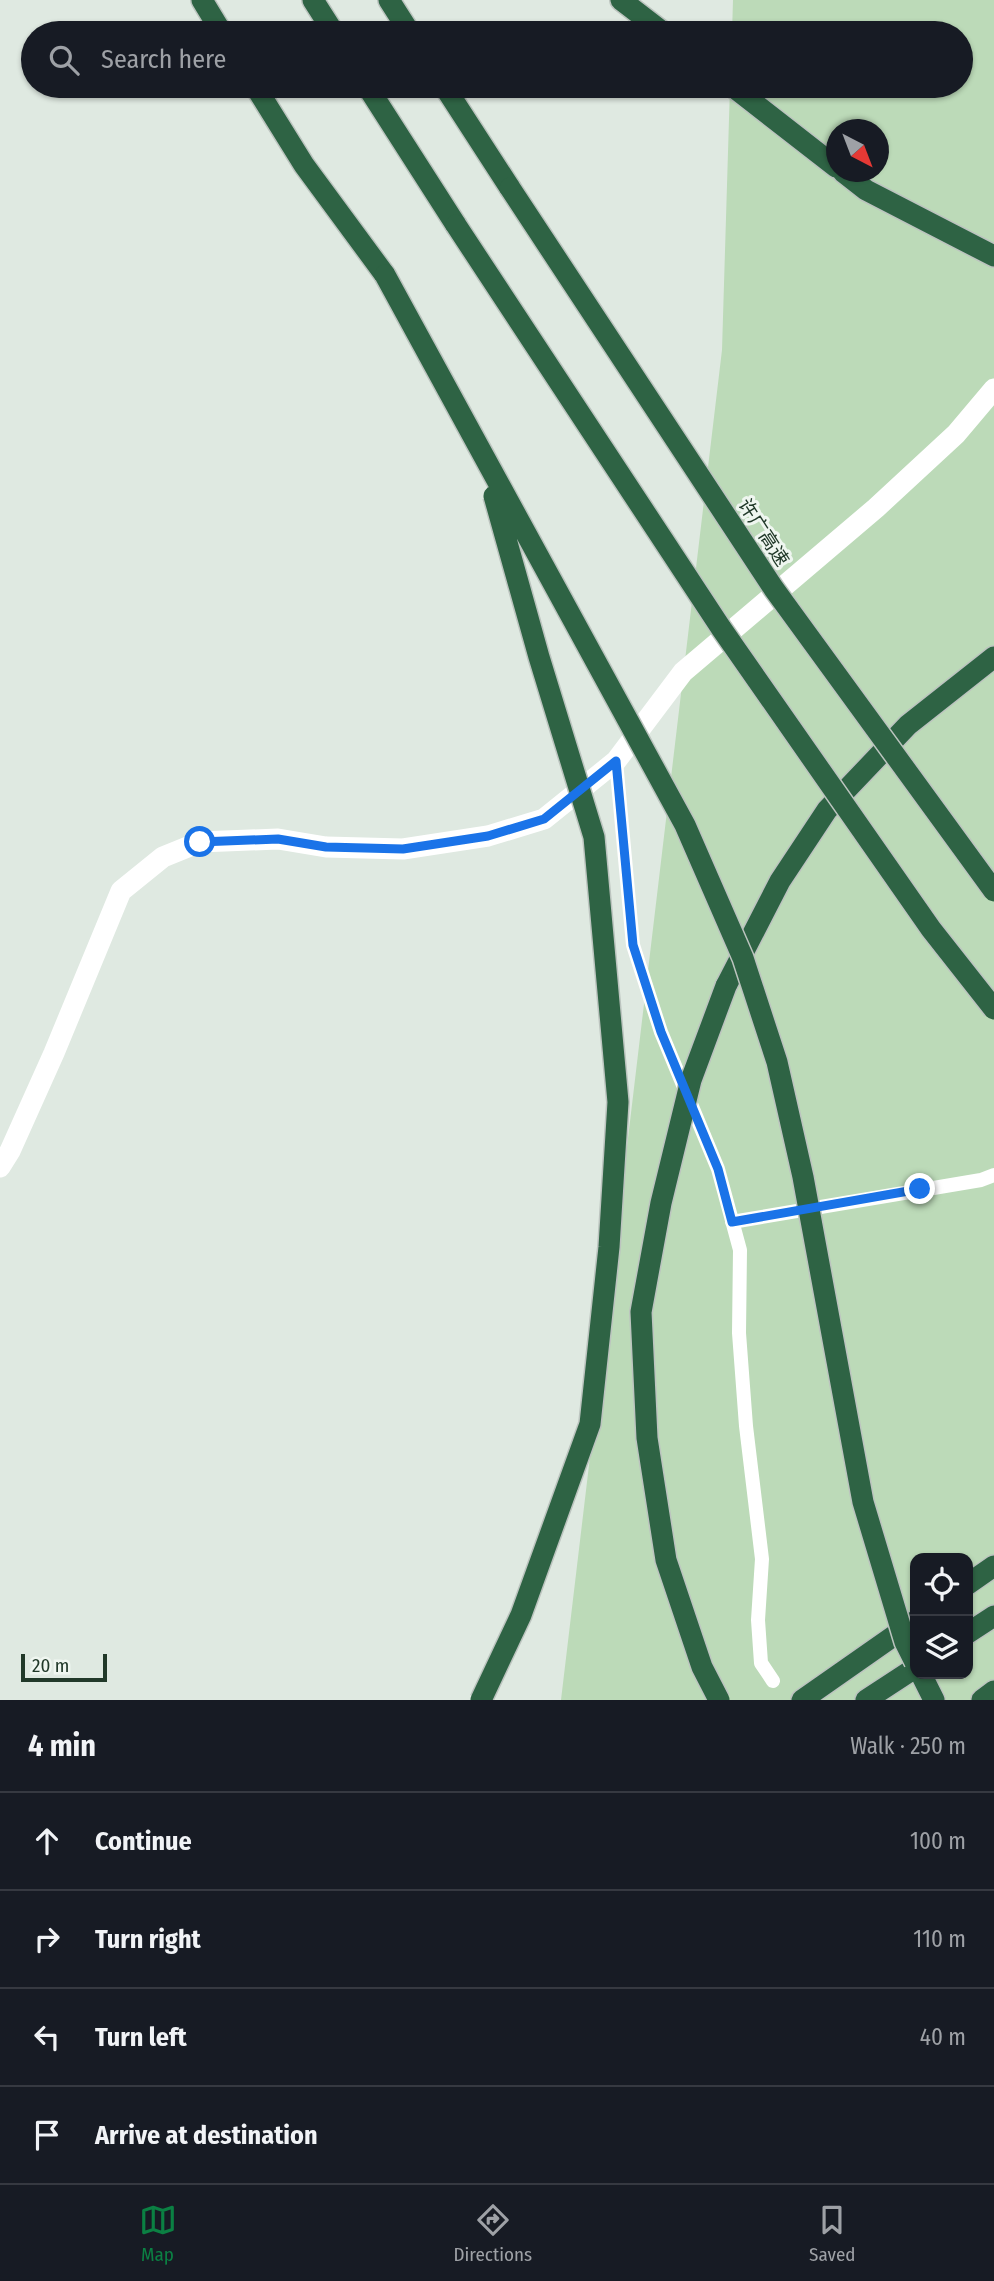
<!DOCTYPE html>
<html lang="en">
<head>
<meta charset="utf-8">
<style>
  body { margin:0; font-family:"Fira Sans Condensed","Noto Sans SC",sans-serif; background:#242831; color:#f1f3f6 }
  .controls { position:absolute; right:21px; bottom:21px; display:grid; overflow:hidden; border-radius:14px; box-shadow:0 2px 5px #0004 }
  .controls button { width:63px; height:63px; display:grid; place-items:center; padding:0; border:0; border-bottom:2px solid #363941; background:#171b24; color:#f1f3f6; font:35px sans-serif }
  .compass { position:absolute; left:826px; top:119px; width:63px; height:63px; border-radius:50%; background:#171b24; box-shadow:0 2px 5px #0004; rotate:138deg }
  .scale { position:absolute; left:21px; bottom:18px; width:86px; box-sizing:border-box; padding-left:7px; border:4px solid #213929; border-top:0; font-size:19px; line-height:24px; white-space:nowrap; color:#213929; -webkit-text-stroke:5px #eff6f0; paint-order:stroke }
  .stop { position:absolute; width:21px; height:21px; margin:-16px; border:5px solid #1a73e8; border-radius:50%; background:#fff }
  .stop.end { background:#1a73e8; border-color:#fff; box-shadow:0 2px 7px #0008 }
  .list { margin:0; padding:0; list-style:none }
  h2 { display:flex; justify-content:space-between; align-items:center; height:91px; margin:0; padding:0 28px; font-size:30px }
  h2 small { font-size:23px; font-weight:400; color:#9ea1a6 }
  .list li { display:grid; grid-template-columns:46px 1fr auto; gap:21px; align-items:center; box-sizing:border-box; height:98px; padding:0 28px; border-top:2px solid #363941 }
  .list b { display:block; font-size:26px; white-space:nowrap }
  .list em { font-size:23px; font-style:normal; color:#9ea1a6 }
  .icon { flex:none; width:38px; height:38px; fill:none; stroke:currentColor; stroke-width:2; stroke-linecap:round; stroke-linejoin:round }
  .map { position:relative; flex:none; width:994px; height:1700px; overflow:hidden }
  .search { position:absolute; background:#171b24; box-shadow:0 2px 5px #0004; left:21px; right:21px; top:21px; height:77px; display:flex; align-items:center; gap:18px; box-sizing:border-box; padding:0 24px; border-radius:38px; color:#9ea1a6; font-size:26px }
  .sheet { height:483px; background:#171b24 }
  nav { display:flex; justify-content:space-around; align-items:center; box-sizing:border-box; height:98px; border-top:2px solid #363941; background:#171b24; font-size:19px; color:#9ea1a6 }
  nav a { display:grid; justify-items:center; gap:4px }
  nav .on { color:#0b8043 }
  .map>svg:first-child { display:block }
</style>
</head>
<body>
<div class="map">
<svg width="994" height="1700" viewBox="0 0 994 1700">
  <rect width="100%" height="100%" fill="#dfe9e1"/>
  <path fill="#bcdab8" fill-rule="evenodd" d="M733,0h261v1700h-433l161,-1350 8,-264h231v-53h-229zM836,130h42v42h-42zM915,1558h53v116h-53z"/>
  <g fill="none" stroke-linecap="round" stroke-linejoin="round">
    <defs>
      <path id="motorway" d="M202,0l20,33
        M313,0l21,33
        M389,0l21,33
        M621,0l43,33
        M255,86l49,79 81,110
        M367,86l89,139
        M444,86l66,102
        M732,86l104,81
        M843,172l23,18 128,66
        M726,986l54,-105 47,-71 81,-85 86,-68
        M968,1584l26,-18
        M968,1633l26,-17
        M921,1674l13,26
        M802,1700l113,-79
        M866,1700l49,-32
        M982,1700l12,-9"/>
    </defs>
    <use href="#motorway" stroke="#bcc4bf" stroke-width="24"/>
    <path stroke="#fff" stroke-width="14" d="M616,761l17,184 28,87 57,137 22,81 -1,83 7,93 16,133 -4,61 3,43 12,18
      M732,1222l249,-42 13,-5"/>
    <path stroke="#fff" stroke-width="21" d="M0,1167l10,-16 44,-98 67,-162 42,-34 37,-15 78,-3 48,8 77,2 85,-13 56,-17 72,-58 67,-89 193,-164 80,-74 38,-45"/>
    <use href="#motorway" stroke="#2e6344" stroke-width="21"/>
    <defs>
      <path id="motorway-bridge" d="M510,188l264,401 220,302
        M456,225l265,403 210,301 63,80
        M385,275l300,550 58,133 34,104 26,115 60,325 42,140 10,20
        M481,1700l40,-85 69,-191 19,-177 9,-145 -24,-265 -55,-180 -45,-161
        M719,1700l-17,-33 -36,-107 -19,-122 -6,-126 20,-109 30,-123 35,-94"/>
    </defs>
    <use href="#motorway-bridge" stroke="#bcc4bf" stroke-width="24" stroke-linecap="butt"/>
    <use href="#motorway-bridge" stroke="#2e6344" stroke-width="21"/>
  </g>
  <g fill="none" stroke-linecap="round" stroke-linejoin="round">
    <path stroke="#1a73e8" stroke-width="9" d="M200,842l78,-3 48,8 77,2 85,-13 56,-17 72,-58 17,184 28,87 57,137 14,53 188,-33"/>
  </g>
  <g text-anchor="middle" stroke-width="6" stroke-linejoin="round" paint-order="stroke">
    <g font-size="19" fill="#213929" stroke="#eff6f0">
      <text transform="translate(764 532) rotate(57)" y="7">许广高速</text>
    </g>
  </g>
</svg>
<div class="controls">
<button><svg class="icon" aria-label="locate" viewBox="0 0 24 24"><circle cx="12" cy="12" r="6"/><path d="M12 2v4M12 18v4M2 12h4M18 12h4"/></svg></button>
<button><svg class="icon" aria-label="layers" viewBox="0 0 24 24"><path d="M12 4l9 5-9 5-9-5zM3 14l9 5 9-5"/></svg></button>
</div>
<svg class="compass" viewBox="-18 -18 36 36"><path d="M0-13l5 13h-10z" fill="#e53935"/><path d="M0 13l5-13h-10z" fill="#9ea1a6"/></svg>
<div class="scale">20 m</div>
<div class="stop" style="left:200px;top:842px"></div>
<div class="stop end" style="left:920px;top:1189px"></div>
<div class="search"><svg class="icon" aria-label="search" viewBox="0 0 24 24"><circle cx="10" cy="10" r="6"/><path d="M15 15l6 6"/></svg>Search here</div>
</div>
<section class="sheet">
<h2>4 min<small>Walk · 250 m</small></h2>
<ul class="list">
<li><svg class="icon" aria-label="ahead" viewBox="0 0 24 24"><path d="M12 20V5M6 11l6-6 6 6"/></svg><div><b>Continue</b></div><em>100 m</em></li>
<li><svg class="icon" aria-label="right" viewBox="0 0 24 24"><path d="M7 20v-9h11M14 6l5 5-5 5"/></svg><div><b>Turn right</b></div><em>110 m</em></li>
<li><svg class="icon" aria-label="left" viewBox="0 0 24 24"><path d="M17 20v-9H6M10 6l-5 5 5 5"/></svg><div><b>Turn left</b></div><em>40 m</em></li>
<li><svg class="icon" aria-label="arrive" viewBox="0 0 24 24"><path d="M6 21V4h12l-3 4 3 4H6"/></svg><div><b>Arrive at destination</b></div></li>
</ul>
</section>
<nav>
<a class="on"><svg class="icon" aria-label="map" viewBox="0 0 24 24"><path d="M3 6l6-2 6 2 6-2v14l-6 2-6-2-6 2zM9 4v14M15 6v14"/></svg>Map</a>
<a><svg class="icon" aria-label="directions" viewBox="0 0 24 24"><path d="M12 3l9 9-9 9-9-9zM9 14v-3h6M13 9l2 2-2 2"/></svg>Directions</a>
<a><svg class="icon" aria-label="saved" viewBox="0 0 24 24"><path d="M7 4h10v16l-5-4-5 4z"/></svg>Saved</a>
</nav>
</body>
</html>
